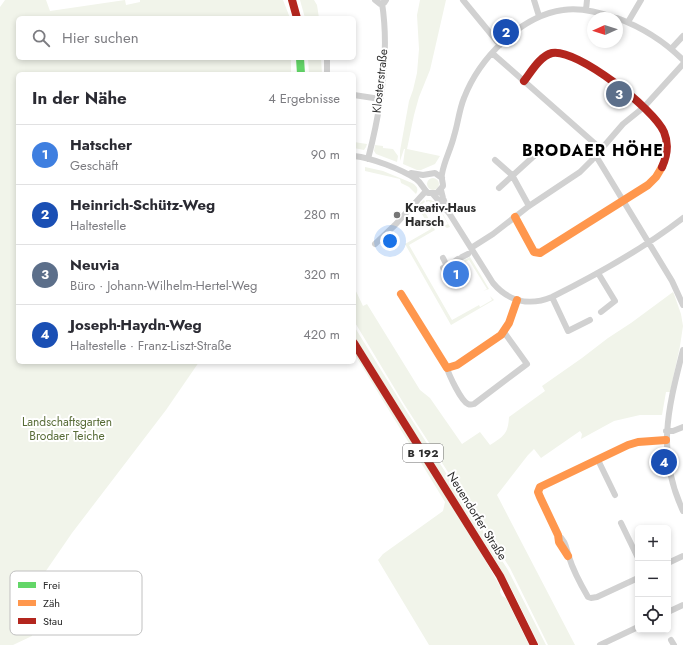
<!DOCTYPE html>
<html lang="de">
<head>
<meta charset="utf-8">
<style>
  body { margin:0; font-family:Jost,sans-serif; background:#f2f2f3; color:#2b2b33 }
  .controls { position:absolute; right:12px; bottom:12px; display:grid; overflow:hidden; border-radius:6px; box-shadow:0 2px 6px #0003 }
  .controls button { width:36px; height:36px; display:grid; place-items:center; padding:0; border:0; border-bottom:1px solid #e1e1e2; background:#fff; color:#2b2b33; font:20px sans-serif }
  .compass { position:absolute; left:587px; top:12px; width:36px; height:36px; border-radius:50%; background:#fff; box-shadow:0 2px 6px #0003; rotate:267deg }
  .you { position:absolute; left:390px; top:241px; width:14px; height:14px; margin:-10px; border:3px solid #fff; border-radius:50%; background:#1a73e8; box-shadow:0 0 0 6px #1a73e833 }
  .badge { display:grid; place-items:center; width:26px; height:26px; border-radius:50%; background:#767676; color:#fff; font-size:13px; font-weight:700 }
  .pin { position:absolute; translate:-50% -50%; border:2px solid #fff; box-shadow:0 1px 4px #0006 }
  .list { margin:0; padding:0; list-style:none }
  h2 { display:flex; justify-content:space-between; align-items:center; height:52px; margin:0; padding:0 16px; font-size:17px }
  h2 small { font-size:13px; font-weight:400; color:#7c7c81 }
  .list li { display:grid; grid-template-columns:26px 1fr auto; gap:12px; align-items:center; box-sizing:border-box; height:60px; padding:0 16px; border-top:1px solid #e1e1e2 }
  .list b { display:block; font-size:15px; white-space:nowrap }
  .list p { margin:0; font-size:13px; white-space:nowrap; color:#7c7c81 }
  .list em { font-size:13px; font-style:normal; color:#7c7c81 }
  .icon { flex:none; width:22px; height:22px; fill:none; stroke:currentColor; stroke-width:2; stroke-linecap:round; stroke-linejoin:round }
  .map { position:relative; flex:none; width:683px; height:645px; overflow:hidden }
  .search { position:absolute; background:#fff; box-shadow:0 2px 6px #0003; left:16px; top:16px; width:340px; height:44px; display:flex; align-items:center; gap:10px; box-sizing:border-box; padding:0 14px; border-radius:6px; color:#7c7c81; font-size:15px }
  .panel { position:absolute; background:#fff; box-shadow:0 2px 6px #0003; left:16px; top:72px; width:340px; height:292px; border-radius:6px }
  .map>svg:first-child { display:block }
</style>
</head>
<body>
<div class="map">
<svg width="683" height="645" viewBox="0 0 683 645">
  <rect width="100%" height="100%" fill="#fff"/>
  <path fill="#f1f4ea" d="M5,0h41l4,11 75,-11 1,5 14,-3v-2h143l7,18h-272v40h273v16h-273v288h181l-33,48 -94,123 -44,64c-2,5 -4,10 -3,16 1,9 11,13 7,23l-19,9h-13v-638z
    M300,0h14l3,5 2,13h-14z
    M420,0h26l-16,70 -11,27 -5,18 -7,34 33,7 -5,8 -14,6h-4l-14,-6 2,-15h-1l-4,12v-10l9,-50 4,-11 4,-17 2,-24 -2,-34z
    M308,58h13l1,16h-13z
    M354,142l13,2 -1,3 -2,3 -10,-2z
    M375,145l8,1v2l10,1 5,7 -1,6 -21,-8 -2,-3z
    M365,167l18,4 29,12c5,3 7,6 4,11l-7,-7 -8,-4 -1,-4 -35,-8z
    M427 184a6 6 0 1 1 12 0a6 6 0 1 1-12 0Z
    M424,200l1,2 -4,3 14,25 -26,15 43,75 27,-15 1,2 12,-7 -2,-4 4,4 -43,25 -46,-81 26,-15 -14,-23z
    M426,200h5l6,3 13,24 -3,1 -3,-2 4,-2 -12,-21 -4,2 -3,-4 -3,1z
    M470,257l19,32 -6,2 4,-2 -18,-29 -4,2 -1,-2z
    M354,287l9,19 4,-2 53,86 10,8 32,46 18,-12 10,13c14,-9 18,-11 19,-28l36,-26 -3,-5 40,-28 26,-20 23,-15 42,-31 1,2 7,20 2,12 -3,20 -10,46h-4l-4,23h-22l-26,6 -33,18 1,-5 -2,-3 -39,27 -7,-9 -6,6 -31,40 78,150h-27l-38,-77 -106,-164 -50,-83z
    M354,326l51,83 103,161 38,75h-7l-30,-61 -11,-19 -144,-229z
    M354,348l122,196 25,44 -1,4 2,4 4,2 23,47h-100l-51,-85 5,-6 60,-43 2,-9 -85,-139 -6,-10z"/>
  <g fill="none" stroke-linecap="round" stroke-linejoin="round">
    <path stroke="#d1d1d1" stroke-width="6" d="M375,0l5,4 4,-1 2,-3
      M463,0l37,45
      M534,0l5,16
      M586,10l1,-10
      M617,18c24,9 48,24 66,42
      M628,22l13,-22
      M671,49l12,-13
      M492,53l109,96
      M327,58v16
      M354,95l26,4
      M354,156c18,2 47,13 62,23 6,4 7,10 12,14h9l6,-7c0,-4 -2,-8 -1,-12 2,-13 9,-25 12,-38 4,-12 5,-26 10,-38 15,-39 56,-82 99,-88 18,-3 36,2 53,8
      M596,156l76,125 11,24
      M368,159c13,-50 22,-105 14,-156
      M495,160l17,15 17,31
      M411,173l12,2 12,-2 7,5
      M499,188l35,-32
      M433,194l16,19 -6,-15 -2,-8
      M449,213l44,70c16,19 37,23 59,14 46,-23 91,-48 131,-79
      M375,244l20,-19 31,-34
      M471,248l22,-14 36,-28 51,-34 11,-11 32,-37 21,-17 39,-43
      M462,257l6,-3
      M443,258l4,8
      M445,272l-2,-4 11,-6
      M453,272l5,-4 -4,-6 4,-3
      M598,273l17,28 -14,11
      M552,297l16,34 22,-11
      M683,350c-15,59 -27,103 0,161
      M447,368c2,7 14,33 21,36 2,1 3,1 6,0l53,-40 -23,-32
      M666,431h7l10,-4
      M598,460l17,35
      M621,523l17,35
      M558,535c8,6 8,13 11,22 4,13 12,28 19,40l3,1 6,-1 41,-19
      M668,563l15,-7
      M668,612l15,-7
      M671,640l3,5
      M600,645l38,-18"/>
    <path stroke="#63d668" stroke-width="8" d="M300,58l1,16"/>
    <path stroke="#ff974d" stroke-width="8" d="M515,217l19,35 6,1 108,-68 8,-8 6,-10
      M401,294l46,74 10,-3 44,-30 8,-12 8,-23
      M568,556l-9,-14 -1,-7 -18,-38 -2,-5 2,-5 88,-42 10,-3 28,-2"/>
    <path stroke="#b3261e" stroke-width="8" d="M292,0l5,18
      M524,81c7,-9 16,-25 28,-28 25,-5 102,56 112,79 5,12 3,24 -2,35
      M354,343l146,233 34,69"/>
  </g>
  <circle fill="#767676" stroke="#fff" stroke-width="1.5" cx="397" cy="215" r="4"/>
  <g text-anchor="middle" stroke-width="4" stroke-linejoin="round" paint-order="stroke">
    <rect fill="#fff" stroke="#6b6b6b" stroke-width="1" x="403" y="444" width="40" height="18" rx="3"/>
    <g font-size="11" font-weight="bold" fill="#2c2c2c">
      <text x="423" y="457">B 192</text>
    </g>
    <g font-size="12" fill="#2c2c2c" stroke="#fff">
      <text transform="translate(380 81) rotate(-84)" y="4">Klosterstraße</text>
      <text transform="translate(477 516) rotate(58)" y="4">Neuendorfer Straße</text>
    </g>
    <g font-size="12" font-weight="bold" fill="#2c2c2c" stroke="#fff" text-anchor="start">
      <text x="405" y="212">Kreativ-Haus<tspan x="405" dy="14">Harsch</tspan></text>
    </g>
    <g font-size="12" fill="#576b36" stroke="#fff">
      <text x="67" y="426">Landschaftsgarten<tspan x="67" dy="14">Brodaer Teiche</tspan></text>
    </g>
    <g font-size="16" font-weight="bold" letter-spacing="1" fill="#000" stroke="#fff">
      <text x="593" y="156">BRODAER HÖHE</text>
    </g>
  </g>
  <rect x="10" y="571" width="132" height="64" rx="6" fill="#fff" stroke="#c0c0c0" stroke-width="1"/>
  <rect x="18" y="582" width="18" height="6" fill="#63d668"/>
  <rect x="18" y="600" width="18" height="6" fill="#ff974d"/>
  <rect x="18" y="618" width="18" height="6" fill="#b3261e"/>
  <g font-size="11" fill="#2c2c2c">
    <text x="43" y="589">Frei</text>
    <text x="43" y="607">Zäh</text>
    <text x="43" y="625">Stau</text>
  </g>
</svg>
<div class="controls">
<button>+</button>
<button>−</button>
<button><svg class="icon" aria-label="locate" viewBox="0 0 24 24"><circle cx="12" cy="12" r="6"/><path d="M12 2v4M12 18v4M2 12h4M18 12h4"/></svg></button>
</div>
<svg class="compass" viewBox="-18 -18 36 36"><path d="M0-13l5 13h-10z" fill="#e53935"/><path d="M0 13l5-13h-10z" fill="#7c7c81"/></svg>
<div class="you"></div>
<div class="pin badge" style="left:456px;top:274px;background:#3f7fe0">1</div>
<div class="pin badge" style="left:506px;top:32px;background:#1a4fb4">2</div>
<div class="pin badge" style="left:619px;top:94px;background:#5c6f8a">3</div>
<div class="pin badge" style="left:664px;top:462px;background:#1a4fb4">4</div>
<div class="search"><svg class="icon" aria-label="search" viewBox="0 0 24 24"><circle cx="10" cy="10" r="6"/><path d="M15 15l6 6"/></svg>Hier suchen</div>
<section class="panel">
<h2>In der Nähe<small>4 Ergebnisse</small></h2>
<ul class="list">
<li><span class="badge" style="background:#3f7fe0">1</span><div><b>Hatscher</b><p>Geschäft</p></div><em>90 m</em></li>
<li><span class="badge" style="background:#1a4fb4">2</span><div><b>Heinrich-Schütz-Weg</b><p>Haltestelle</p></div><em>280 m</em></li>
<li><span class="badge" style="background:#5c6f8a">3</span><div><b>Neuvia</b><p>Büro · Johann-Wilhelm-Hertel-Weg</p></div><em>320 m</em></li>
<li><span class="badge" style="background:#1a4fb4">4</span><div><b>Joseph-Haydn-Weg</b><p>Haltestelle · Franz-Liszt-Straße</p></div><em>420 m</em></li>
</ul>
</section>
</div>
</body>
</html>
